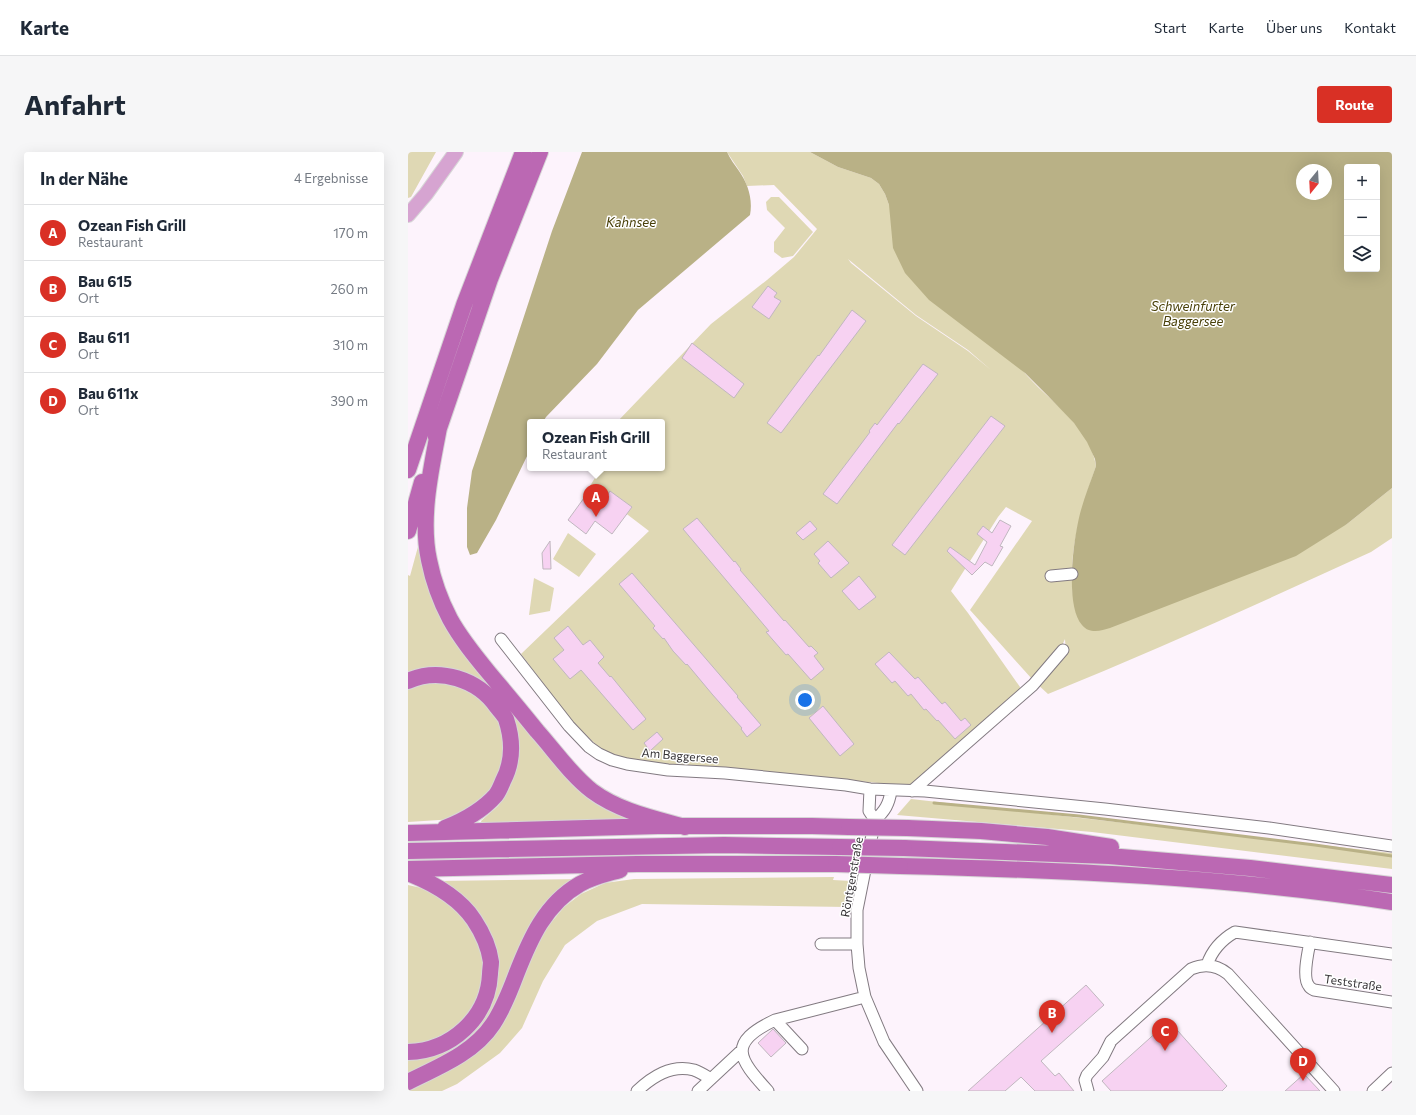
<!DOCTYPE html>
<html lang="de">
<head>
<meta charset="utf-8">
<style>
  body { margin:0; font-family:Commissioner,sans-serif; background:#f6f6f7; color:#1f2937 }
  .controls { position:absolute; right:12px; top:12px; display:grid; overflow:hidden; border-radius:4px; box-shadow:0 4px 16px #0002 }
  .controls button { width:36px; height:36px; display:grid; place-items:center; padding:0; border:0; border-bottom:1px solid #e0e1e3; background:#fff; color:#1f2937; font:20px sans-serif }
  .compass { position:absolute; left:888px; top:12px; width:36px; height:36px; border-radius:50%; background:#fff; box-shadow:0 4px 16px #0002; rotate:198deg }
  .you { position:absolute; left:397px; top:548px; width:14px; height:14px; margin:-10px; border:3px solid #fff; border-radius:50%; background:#1a73e8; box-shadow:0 0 0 6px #1a73e833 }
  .badge { display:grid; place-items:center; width:26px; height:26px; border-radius:50%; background:#d93025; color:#fff; font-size:13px; font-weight:700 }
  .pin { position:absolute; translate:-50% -33px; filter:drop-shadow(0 1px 2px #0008) }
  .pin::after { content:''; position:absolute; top:21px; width:14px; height:12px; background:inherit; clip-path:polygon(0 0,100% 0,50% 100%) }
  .popup { position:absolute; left:119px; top:267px; width:138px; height:52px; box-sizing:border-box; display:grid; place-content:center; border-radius:4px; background:#fff; filter:drop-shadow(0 1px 3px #0005); font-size:13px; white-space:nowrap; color:#747a83 }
  .popup b { font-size:15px; color:#1f2937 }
  .popup::after { content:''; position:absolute; left:50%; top:100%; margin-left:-8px; border:8px solid transparent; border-top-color:#fff }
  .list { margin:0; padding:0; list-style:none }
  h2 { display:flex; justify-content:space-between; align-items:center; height:52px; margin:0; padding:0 16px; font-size:17px }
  h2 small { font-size:13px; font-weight:400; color:#747a83 }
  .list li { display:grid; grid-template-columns:26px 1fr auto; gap:12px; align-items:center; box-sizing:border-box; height:56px; padding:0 16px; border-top:1px solid #e0e1e3 }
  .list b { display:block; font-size:15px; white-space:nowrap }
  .list p { margin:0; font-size:13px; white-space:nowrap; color:#747a83 }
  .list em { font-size:13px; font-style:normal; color:#747a83 }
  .icon { flex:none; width:22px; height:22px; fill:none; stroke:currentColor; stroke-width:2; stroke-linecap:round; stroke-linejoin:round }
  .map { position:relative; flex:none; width:984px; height:939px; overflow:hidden; border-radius:4px }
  header { display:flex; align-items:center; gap:24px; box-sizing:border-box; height:56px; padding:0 20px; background:#fff; border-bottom:1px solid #e0e1e3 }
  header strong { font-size:19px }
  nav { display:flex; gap:22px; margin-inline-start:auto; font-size:14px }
  .intro { display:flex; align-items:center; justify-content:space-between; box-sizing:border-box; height:96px; padding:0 24px }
  h1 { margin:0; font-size:28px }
  .button { padding:10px 18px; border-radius:4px; background:#d93025; color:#fff; font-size:14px; font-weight:700 }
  main { display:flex; gap:24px; padding:0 24px }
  aside { flex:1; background:#fff; border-radius:4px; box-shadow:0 4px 16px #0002 }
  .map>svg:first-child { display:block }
</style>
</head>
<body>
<header>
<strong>Karte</strong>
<nav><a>Start</a><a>Karte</a><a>Über uns</a><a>Kontakt</a></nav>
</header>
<div class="intro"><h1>Anfahrt</h1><a class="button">Route</a></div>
<main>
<aside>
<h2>In der Nähe<small>4 Ergebnisse</small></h2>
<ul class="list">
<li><span class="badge">A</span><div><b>Ozean Fish Grill</b><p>Restaurant</p></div><em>170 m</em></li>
<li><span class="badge">B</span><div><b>Bau 615</b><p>Ort</p></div><em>260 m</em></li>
<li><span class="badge">C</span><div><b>Bau 611</b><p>Ort</p></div><em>310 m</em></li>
<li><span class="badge">D</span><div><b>Bau 611x</b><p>Ort</p></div><em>390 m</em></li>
</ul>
</aside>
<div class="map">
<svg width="984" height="939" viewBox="0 0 984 939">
  <rect width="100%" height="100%" fill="#fdf3fc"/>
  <path fill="#dfd8b4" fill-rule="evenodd" d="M0,0h28l-25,45 -3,1z
    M319,0h83l28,15 33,11 8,6 6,10 4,11c44,56 89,111 134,166 25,30 67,54 73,95 -16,47 -32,96 -20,146l271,-88 45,-36v50l-21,14c-107,49 -214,98 -323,142l-13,-12 31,-27 -1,-16 -7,15 -26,25 -62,-69 62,-89 -26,-14 -8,10 -47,74 17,22 52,74 -2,9 -106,90 -279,-25 -30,-10 -30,-28 -52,-69 128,-123 -59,-45 11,-18h61v-46h-45l94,-98 56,-44 27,-23 23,-28 -43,-44 -27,1 -4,-10zM440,107l68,56 52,35 23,20 -23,-19 -52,-35 -65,-53z
    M363,45h8l34,35 -20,24 -11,2 -8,-6v-10l11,-14 -18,-18 -1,-8z
    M160,381l28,21 -17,23 -26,-18z
    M11,391l73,144 42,53 51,54 54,27 -157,3 -1,-3 17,-15 11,-17 6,-17 -25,-83 -82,-15v-99l2,1z
    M126,426l20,10 -4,23 -21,4z
    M32,529l29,8 25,20 8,22 3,26 -10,31 -40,31 -47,3v-133l19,-7z
    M503,647l481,54v16l-300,-37 -195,-17z
    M426,725l-1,3 19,1 -5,26 -205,-3 -45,17 -32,24 -22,36 -21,47 -22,25 -43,31 -15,7h-34v-2l64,-36 58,-94 15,-29 19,-23 17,-13 24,-11 29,-4z
    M176,727l-27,18 -68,121 -26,28 -55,28v-20l52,-15 34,-78 -57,-80z
    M0,733l18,4 13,6 24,21 21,35 -3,49 -28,35 -45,13z"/>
  <path fill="#b9b186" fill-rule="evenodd" d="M174,0h145c3,7 8,13 12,19 9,13 14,28 11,44l-112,95 -41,54 -51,53 -3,5h-13v28l-34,70 -19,33 -7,2 -3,-8v-39l5,-37 37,-109 43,-131z
    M402,0h582v336l-45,36 -51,32 -186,72c-9,3 -21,6 -28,-3 -18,-20 -8,-91 -1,-115 4,-15 10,-29 15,-44l-1,-7 -8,-17 -13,-19 -26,-27 -23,-23 -96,-73 -24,-27 -12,-25 -4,-43 -4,-11 -6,-10 -8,-6 -33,-11zM939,15h30v102h-30zM894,18h24v24h-24z"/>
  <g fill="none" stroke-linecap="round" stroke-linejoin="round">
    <path stroke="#b9b186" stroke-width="3" d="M526,651l145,13 236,29 77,11"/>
  </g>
  <path fill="#f7d2f2" stroke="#c0b7bf" d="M360,134l9,7 -3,4 7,4 -12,18 -17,-12z
    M444,158l14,11 -85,112 -14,-10 51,-68 1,1z
    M284,191l52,41 -10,14 -52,-40z
    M515,212l15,10 -39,50 -1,-1 -61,81 -14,-10 29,-38 18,-24 -1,-1 6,-8 2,2z
    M583,264l14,10 -100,129 -13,-10z
    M202,339l22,16 -20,27 -17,-13 -9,13 -18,-14 16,-22 14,11z
    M289,366l37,44 1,-1 6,8 -1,1 44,51 1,-1 24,27 2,-1 7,7 -4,3 10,13 -13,11 -23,-26 -2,1 -20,-23 3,-1 -86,-102z
    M592,368l11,6 -11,20 3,1 -11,19 -7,-4 -13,13 -25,-24 3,-4 25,18 12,-23 -10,-8 6,-8 9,7z
    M402,369l7,8 -14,11 -7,-7z
    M142,389l1,28h-8l-1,-16z
    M420,389l21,22 -18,15 -13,-15 2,-2 -6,-7z
    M224,421l106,123 -1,1 24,28 -14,12 -6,-8 1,-1 -30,-34 -25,-30 -1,1 -13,-14 -9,-13 -1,1 -10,-11 2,-2 -36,-42z
    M451,424l17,21 -17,13 -17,-19z
    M160,474l15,19 7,-5 14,17 -6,6 12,14 1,-1 35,43 -13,11 -52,-60 -11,9 -17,-20 11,-9 -10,-12z
    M481,500l26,27 3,-2 24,27 3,-2 16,19 4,-3 6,7 -16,14 -17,-19 -1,1 -11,-12 -2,1 -13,-16 -3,2 -13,-15 -3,2 -17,-19z
    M415,554l31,38 -14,12 -31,-38z
    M249,580l6,7 -13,12 -6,-8z
    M678,833l18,20 -63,56 14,15 4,-3 15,18h-39l-14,-14 -16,14h-37z
    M761,869l58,65 -5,5h-111l-9,-10z
    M365,877l13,14 -15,14 -13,-14z
    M896,922l16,17h-35z"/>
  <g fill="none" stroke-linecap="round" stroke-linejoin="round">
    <defs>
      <path id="minor" d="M643,424l21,-2
        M93,487l68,87 20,21 10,7 13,6 15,4 41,6 57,3 121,12 24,4 55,2 180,18 164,19 123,18
        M462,637l-1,22 6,9
        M483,639c-2,13 -6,20 -16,29l-18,90v34l2,24 6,29 19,45 33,49
        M504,639l121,-106 30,-35
        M902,790c-2,10 -8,36 -1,44 1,2 3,3 5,4l78,12
        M413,792h36
        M799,813c5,-15 14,-25 28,-33l157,22
        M367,868l27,29
        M229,939c15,-14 34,-27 57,-21 6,2 12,6 17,9
        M290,939l44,-41
        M360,939c-30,-33 -41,-48 7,-71l90,-23
        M680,939l-3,-11 2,-5 16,-18 8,-16 80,-72c14,-6 26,-4 37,5l106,117
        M965,939l19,-18"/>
      <path id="major" d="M0,63l18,-21 30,-42"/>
      <path id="highway" d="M31,276c-8,41 -19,90 -10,132 4,20 11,40 21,59 11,20 25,37 39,54 16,19 32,38 48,58 18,20 34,44 55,60 27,20 61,27 93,36
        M28,285l54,-158 50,-127
        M0,318l56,-165 59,-153
        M0,379l14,-49
        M0,529c31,-14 70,-2 89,26 3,4 7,8 9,12 7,21 7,43 -3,62 -2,5 -4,10 -7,14 -14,16 -31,25 -51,33
        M499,676l74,3 66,6 64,10
        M0,681l250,-7h154l37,1
        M496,696l205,8 141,12 142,17
        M0,699l316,-6 116,2
        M492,714c165,4 329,11 492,36
        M0,717l229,-5h199
        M0,721c25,10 51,24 66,47 8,12 15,27 17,42 0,4 -1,8 -1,12 -2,44 -39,77 -82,78
        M0,930c30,-15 66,-29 85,-58 10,-15 17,-33 23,-49 14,-36 29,-71 64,-91 12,-7 26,-10 40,-14"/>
    </defs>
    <use href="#minor" stroke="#827a81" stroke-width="13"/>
    <use href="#major" stroke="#d7d6d7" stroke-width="16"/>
    <use href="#highway" stroke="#d7d6d7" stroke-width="18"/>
    <use href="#minor" stroke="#fff" stroke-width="11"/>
    <use href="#major" stroke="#d6a4d1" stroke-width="14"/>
    <use href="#highway" stroke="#bb68b3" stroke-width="16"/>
    <defs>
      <path id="highway-bridge" d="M441,675l58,1
        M432,695l64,1
        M428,712l64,2"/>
    </defs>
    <use href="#highway-bridge" stroke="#d7d6d7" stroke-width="18" stroke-linecap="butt"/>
    <use href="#highway-bridge" stroke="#bb68b3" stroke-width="16"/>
  </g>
  <g text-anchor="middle" stroke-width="3" stroke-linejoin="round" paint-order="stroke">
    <g font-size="12" fill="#373437" stroke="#fff">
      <text transform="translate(272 604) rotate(5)" y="4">Am Baggersee</text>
      <text transform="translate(444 725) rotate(-80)" y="4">Röntgenstraße</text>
      <text transform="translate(945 831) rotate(8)" y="4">Teststraße</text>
    </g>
    <g font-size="13" font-style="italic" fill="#483f07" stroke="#fff">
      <text x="223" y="75">Kahnsee</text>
      <text x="785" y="159">Schweinfurter<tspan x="785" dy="15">Baggersee</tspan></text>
    </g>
  </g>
</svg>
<div class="controls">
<button>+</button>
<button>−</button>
<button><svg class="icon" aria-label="layers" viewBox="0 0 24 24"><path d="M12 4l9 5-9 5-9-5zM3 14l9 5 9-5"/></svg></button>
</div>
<svg class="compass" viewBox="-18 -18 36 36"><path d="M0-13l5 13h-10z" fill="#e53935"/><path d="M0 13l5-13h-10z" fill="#747a83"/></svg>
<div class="you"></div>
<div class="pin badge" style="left:188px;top:365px">A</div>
<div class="popup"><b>Ozean Fish Grill</b>Restaurant</div>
<div class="pin badge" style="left:644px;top:881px">B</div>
<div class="pin badge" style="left:757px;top:899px">C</div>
<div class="pin badge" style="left:895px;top:929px">D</div>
</div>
</main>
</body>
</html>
